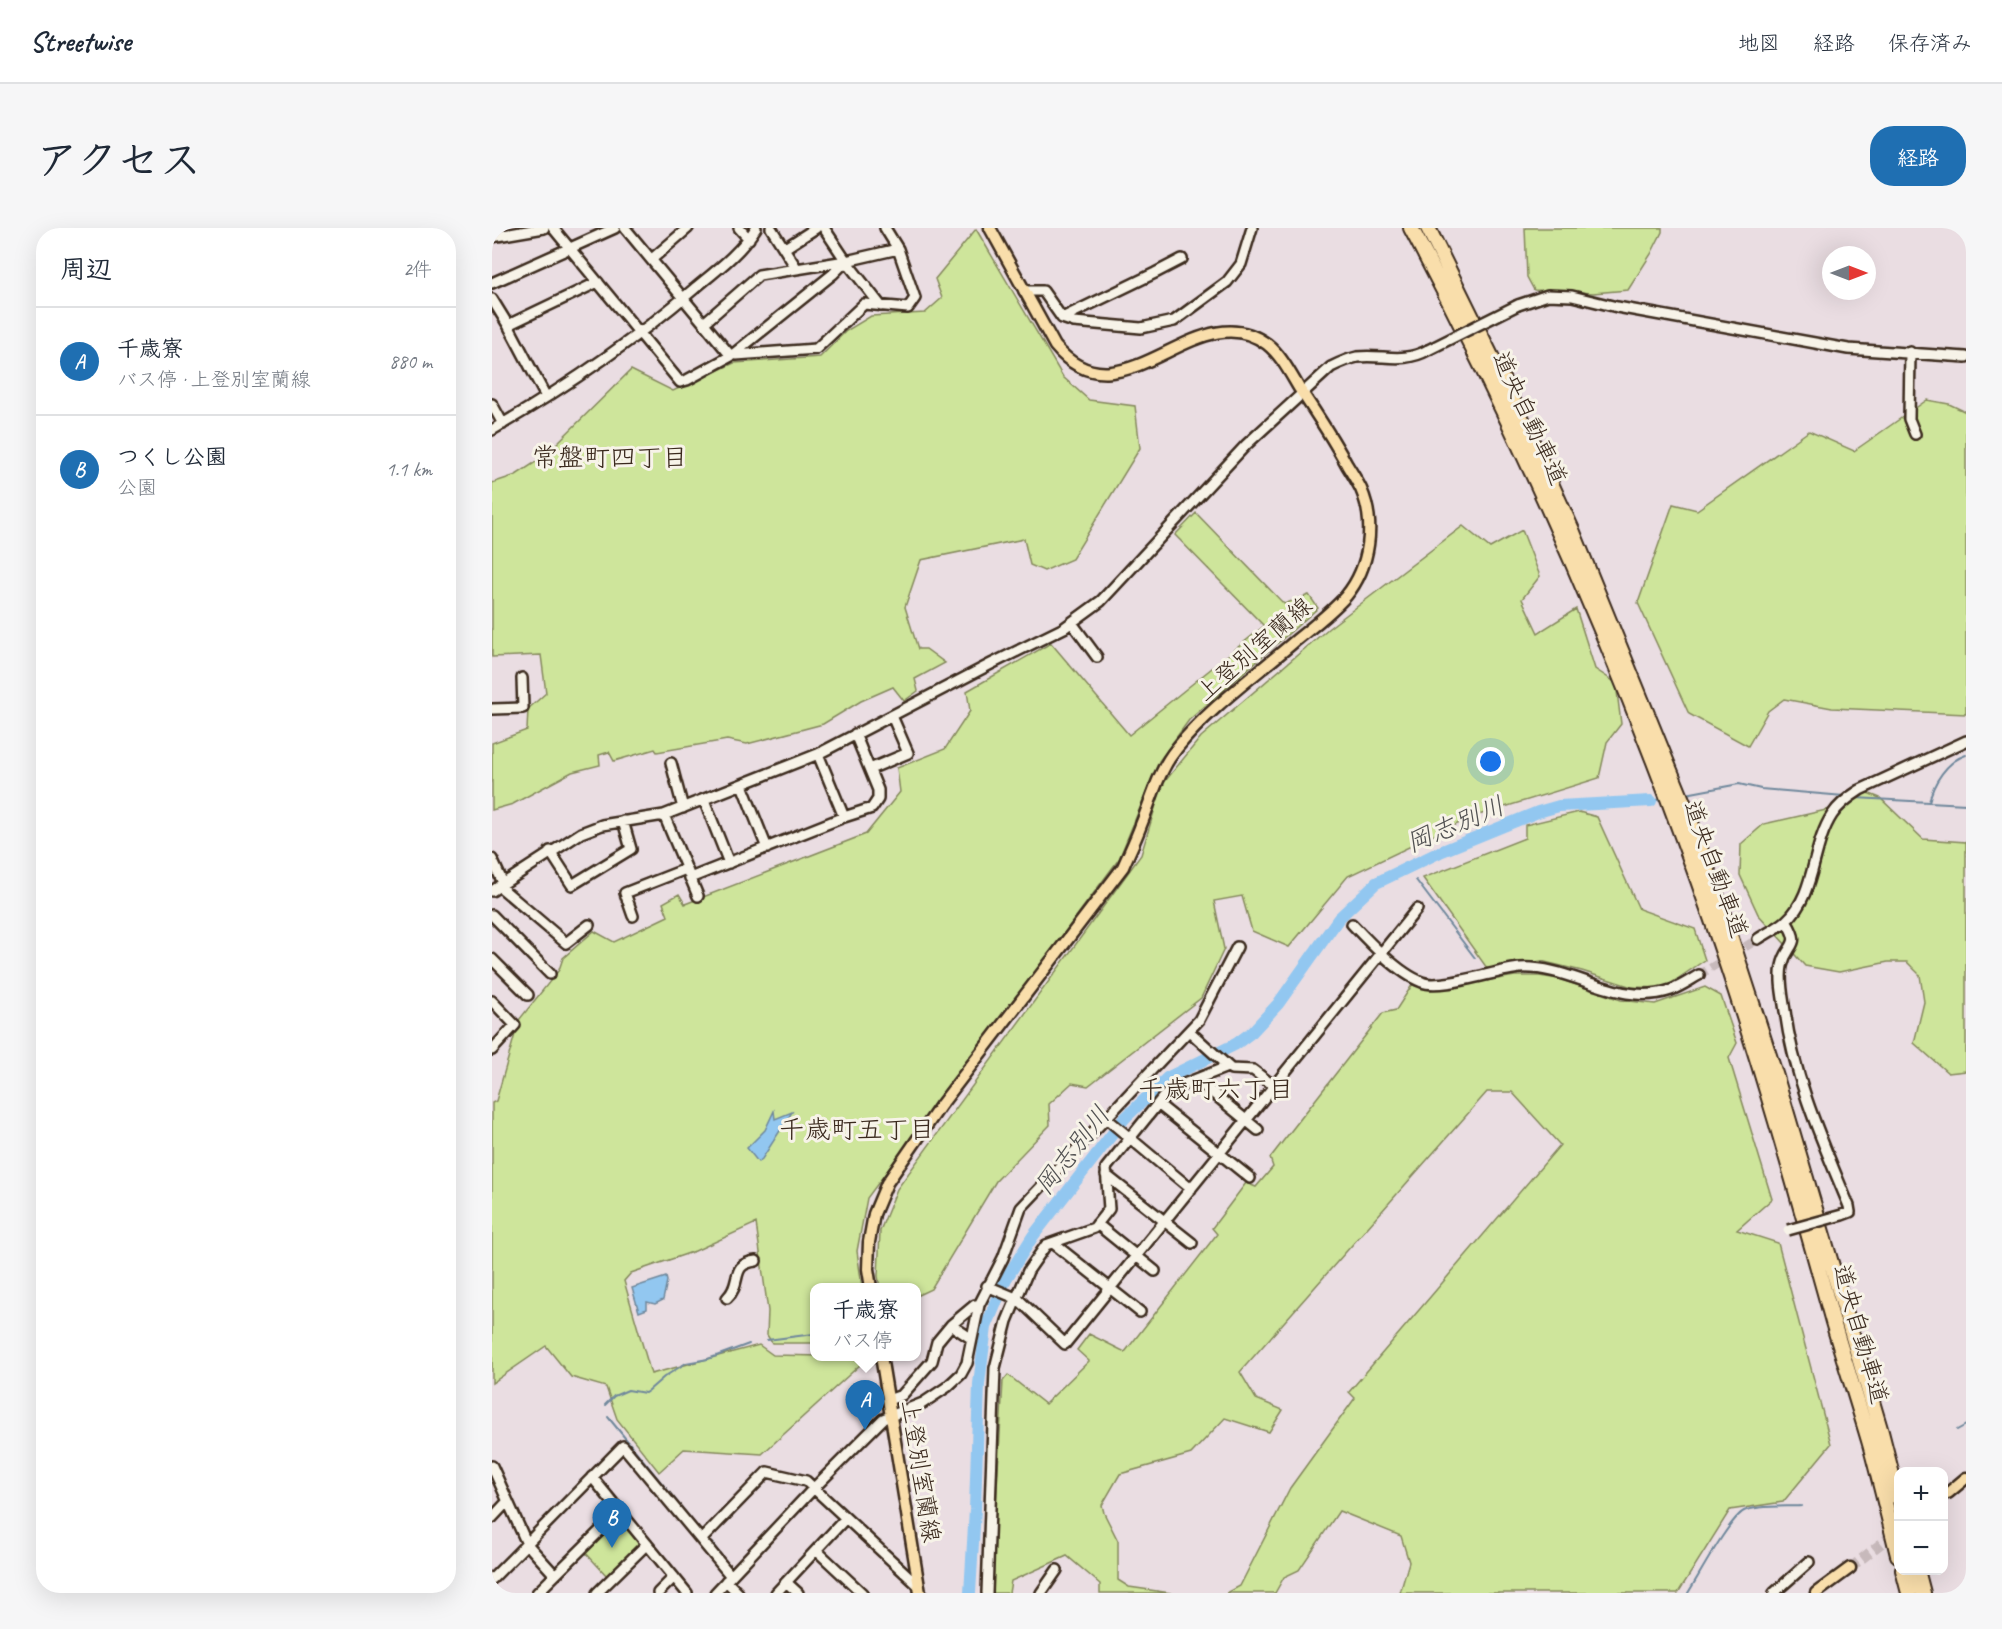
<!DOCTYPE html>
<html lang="ja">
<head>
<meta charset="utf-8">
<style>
  body { margin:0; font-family:Caveat,"Klee One",sans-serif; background:#f6f6f7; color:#1f2937 }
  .controls { position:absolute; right:18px; bottom:18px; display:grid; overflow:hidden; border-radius:12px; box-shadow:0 6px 24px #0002 }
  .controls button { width:54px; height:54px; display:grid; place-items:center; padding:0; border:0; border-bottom:2px solid #e0e1e3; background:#fff; color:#1f2937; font:30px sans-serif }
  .compass { position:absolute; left:1330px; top:18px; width:54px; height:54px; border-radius:50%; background:#fff; box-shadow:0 6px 24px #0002; rotate:90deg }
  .you { position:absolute; left:999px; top:534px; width:21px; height:21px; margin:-15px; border:4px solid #fff; border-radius:50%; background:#1a73e8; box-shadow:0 0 0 9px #1a73e833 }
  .badge { display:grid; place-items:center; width:39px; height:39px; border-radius:50%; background:#1f6fb2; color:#fff; font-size:20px; font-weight:700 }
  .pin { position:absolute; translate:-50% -50px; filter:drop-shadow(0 2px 3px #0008) }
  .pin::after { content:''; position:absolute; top:32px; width:21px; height:18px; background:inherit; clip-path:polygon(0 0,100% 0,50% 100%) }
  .popup { position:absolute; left:318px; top:1055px; width:111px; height:78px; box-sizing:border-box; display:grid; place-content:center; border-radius:12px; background:#fff; filter:drop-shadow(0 2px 4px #0005); font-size:20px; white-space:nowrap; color:#747a83 }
  .popup b { font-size:22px; color:#1f2937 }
  .popup::after { content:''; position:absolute; left:50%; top:100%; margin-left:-12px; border:12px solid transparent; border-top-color:#fff }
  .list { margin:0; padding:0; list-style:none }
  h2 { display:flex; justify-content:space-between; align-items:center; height:78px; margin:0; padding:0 24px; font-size:26px }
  h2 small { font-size:20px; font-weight:400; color:#747a83 }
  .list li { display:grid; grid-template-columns:39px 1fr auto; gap:18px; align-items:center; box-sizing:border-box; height:108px; padding:0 24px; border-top:2px solid #e0e1e3 }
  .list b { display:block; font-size:22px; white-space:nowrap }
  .list p { margin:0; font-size:20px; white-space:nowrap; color:#747a83 }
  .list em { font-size:20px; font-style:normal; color:#747a83 }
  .map { position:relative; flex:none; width:1474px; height:1365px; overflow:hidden; border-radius:24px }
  header { display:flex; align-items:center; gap:36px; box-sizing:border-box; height:84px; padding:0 30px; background:#fff; border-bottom:2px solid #e0e1e3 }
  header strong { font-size:28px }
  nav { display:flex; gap:33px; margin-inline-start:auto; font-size:21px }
  .intro { display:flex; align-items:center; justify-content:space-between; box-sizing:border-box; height:144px; padding:0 36px }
  h1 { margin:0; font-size:42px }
  .button { padding:15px 27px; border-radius:24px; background:#1f6fb2; color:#fff; font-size:21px; font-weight:700 }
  main { display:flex; gap:36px; padding:0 36px }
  aside { flex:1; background:#fff; border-radius:24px; box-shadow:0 6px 24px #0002 }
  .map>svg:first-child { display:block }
</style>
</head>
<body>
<header>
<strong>Streetwise</strong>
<nav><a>地図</a><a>経路</a><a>保存済み</a></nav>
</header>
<div class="intro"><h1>アクセス</h1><a class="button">経路</a></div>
<main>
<aside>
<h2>周辺<small>2件</small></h2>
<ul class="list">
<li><span class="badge">A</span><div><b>千歳寮</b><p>バス停 · 上登別室蘭線</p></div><em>880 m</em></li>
<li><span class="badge">B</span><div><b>つくし公園</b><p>公園</p></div><em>1.1 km</em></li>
</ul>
</aside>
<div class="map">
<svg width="1474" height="1365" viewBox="0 0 1474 1365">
  <rect width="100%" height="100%" fill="#eadde2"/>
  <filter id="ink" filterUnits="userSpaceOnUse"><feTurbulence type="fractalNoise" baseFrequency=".0167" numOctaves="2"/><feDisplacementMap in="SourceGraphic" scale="12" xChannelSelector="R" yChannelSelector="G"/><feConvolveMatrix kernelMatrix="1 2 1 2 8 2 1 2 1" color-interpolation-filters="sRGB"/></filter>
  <g filter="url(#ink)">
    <path fill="#cee59b" stroke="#84885c" stroke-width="1.5" d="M1033,0h137v4l-11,22 -23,36 -35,3 -59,-3 -7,-13z
      M484,1l87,148 26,23 46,6 5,42 -68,111 -28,12 -14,-6 -6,-26 -103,21 -16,47 13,42h8l19,14 -30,16 3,12 -14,10 -11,-14 -32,14 -38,23 -76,20 -20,-4 -70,12 -2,-3 -41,12 -5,-9 -10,3 1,10 -28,7 -59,32 -21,6v-67l35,-13 1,-21 18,-16 -5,-38 -49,2v-174l24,-8 26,-17 89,-88 42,21 61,-28 86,-6 26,-26 25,-15 54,-3 17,-15 -7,-19z
      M1435,172l22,4 17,8v302l-134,-6 -48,-9 -16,12 -20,35 -59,-32 -51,-111 35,-99 24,6 112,-79 45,20z
      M704,285l88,91 25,-9 9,13 -129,112 -30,41 -40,98 -252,339 -10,53 5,36 -48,1v55h-42l-5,-8 1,-24 -12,-88 -61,28 -64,22 -7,8 27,93 108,-29 14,10 97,2 1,7 -11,1 -98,89 -78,-5 -25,23 -42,-53 -11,-32 -35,-10 -25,-31 -54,37v-280l4,-2 23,-81 40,-50 4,-12 31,-27 20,11 54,-26 -5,-13 16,-9 6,10 181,-70 34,-42 -3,-24 48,-19 25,-38 -3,-20 84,-48 78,92 135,-109 -89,-91z
      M971,298l27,22 32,-18 18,46 -18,23 16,34 38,-24 19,60 21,14 5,41 -14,18 -8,36 -127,39 -124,59 -59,71 -37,-16 -10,-35 -28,5 10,48 -23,49 -113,88 -16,-3 -23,21 1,21 -54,56 -65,108 -15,7v-8h-36l-2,-12 2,-45 17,-42 244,-334 21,-70 39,-48 128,-109z
      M1373,564l15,6 43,41 43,3v229l-18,2 -34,-30 10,-41 -4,-27 -13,-13h-19l-49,10 -34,-6 -47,-52 -18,-39 1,-31 23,-20 84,-19z
      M1087,584l18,5 42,92 56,20 10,31 -41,28 -32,-1 -50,-16 -41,-10 -52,10 -66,-93 102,-40v-13z
      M1023,748h24l20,3 62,21 34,4 50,-17 16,9 16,47 -8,15 43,141 -35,31 41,13 53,201 -48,58 -53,8 -52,83h-278l9,-31 -8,-26 -62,-25 -40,59 -15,7 -9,16h-48l13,-7 50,-98 65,-90 -6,-6 211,-247 -48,-53h-25l-247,280 16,27 27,11 -14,22 -44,-14 -34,36 -71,20 -18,31 2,8 14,28v39l11,7 42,6h-71v-9l-33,-28 -56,25 -2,12h-18l12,-212 5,-6 37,29 44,-43 -12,-11 12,-16 36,18 92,-118 -5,-6 34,-45 10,4 17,-20 -3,-9 113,-145 13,-3 16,-25 25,4z
      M124,1291h7l16,21v5l-32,31 -23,-25z"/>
    <path fill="#92c7f0" stroke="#6f889c" stroke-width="1.5" d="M282,883l1,8 17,-7 -30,47 -4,3 -11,-14 18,-18z
      M174,1049l1,4 -4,19 -8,4 -8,-2v7l-8,3 -7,-24z"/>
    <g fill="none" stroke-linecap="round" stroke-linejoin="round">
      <path stroke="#6f889c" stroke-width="2" d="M1194,566l53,-10 22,5 83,7
        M1363,570l111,6
        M1159,573l11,-2
        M1437,574c4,-19 18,-41 37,-47
        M924,652l59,78
        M275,1112l47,-6
        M113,1177l9,-9 14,-6 17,3 3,-2 16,-14 22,-14 22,-4 41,-15
        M116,1189l91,112
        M1465,1202l9,-5
        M220,1315l18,24
        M235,1365l1,-1
        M1196,1365c11,-17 41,-74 56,-82 14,-6 42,-4 57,-5"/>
      <path stroke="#92c7f0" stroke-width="12" d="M478,1365l5,-84 4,-125 7,-57 20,-48 27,-43 91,-117 43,-41 69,-34 16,-12 26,-28 61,-86 37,-35 64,-31 98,-40 21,-6 92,-5"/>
      <path stroke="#c7b9bb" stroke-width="9" stroke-dasharray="9 4.5" stroke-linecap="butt" d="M1207,747l59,-36"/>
      <path stroke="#c7b9bb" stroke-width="10" stroke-dasharray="10 5" stroke-linecap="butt" d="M1358,1340l47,-37"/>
      <defs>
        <path id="minor" d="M61,0l127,154 7,-2 44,-24 102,-82 13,-13
          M133,0l106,128
          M247,0l10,11
          M279,0l26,41
          M332,0l22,33 35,45
          M0,9l52,-9
          M293,20l31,-20
          M160,31l36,-31
          M0,55l123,-55
          M532,63h19l19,27 12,4 67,6 33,-7 53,-39 14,-18 11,-36
          M0,71l16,26 38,72
          M1026,77l30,-10 24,1 45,11 231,42 118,8
          M570,90l93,-45 27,-14
          M212,95l55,-48 87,-14 52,-12 -13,-21
          M16,97l90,-43
          M1418,124l-1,67 6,15
          M244,127l80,-6 48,-45 44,4 7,-10 -17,-49
          M0,176l11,20
          M0,202c71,-41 140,-88 202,-141 23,-19 46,-36 62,-61
          M580,395l25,34
          M0,481l31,-1 -1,-30
          M326,526l26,63
          M179,535l12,45
          M378,541l38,-16 -16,-37
          M250,557l25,63
          M212,572l25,63
          M172,587l34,81
          M58,623l22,34 59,-36 -8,-28
          M0,631l11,24
          M198,650l154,-61 28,-9 6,-9v-9l-23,-56
          M7,658l67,57 23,-18
          M0,663l89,-58 21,-8 62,-10 154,-61 173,-90 73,-36 37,-27 145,-156 85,-78c8,-4 17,-8 26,-10 26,-3 46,7 71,-7
          M0,687l58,59
          M141,688l-8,-23 61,-24
          M1294,693c17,27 1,21 -4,45 -3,14 1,31 3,45 9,68 38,132 64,195l1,6 -8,3
          M860,696c17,18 46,49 70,58 18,8 75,-12 98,-14 52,-3 98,40 151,22 9,-3 19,-10 28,-15
          M1266,711c9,-6 20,-11 28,-18 30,-27 25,-74 46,-106 7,-11 17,-18 28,-25l106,-49
          M0,731l36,36
          M0,773l23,24 -23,25
          M697,803l42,38 22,1 21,16
          M705,852l61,50
          M666,876l92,74
          M614,890l85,71
          M614,947l86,68
          M605,996l58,47
          M561,1015l87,69
          M495,1058l31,13 47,45 352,-435
          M235,1070c16,-15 2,-34 29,-37
          M459,1097l21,14
          M396,1172l14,-5 30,-34 5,-19 14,-17 24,-20h4
          M0,1238l35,78 28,31
          M100,1249l95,116
          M0,1290l15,-16
          M210,1311l65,-67 39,9 113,105
          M324,1322l46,43
          M0,1351l131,-133 108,130
          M234,1353l12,12
          M294,1354l12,11
          M45,1365l83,-82
          M105,1365l50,-49
          M166,1365l16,-16
          M223,1365l98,-104 70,-70 40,-16 24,-16 14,-13 6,-11 12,-58 24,-47 18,-50 178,-188 38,-73
          M284,1365l69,-74
          M495,1365l8,-225 12,-47 21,-50 18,-26 48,-17 15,-19 -3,-41 58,-72 20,-12 43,-17
          M549,1365l16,-23
          M1282,1365l35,-31"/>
        <path id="major" d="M379,1060l-3,-19 1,-27 5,-28 13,-31 54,-78 182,-238c6,-14 13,-28 18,-42 11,-27 17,-54 36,-77 33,-41 79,-73 118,-107 17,-14 36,-28 51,-45 24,-29 30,-73 15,-107 -4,-8 -9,-16 -14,-24 -14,-26 -31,-52 -48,-77 -9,-15 -18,-33 -32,-44 -70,-53 -145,83 -212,2l-65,-118
          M389,1128l39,237
          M1456,1265l18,-15
          M1324,1365l34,-25"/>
        <path id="highway" d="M919,0c119,224 220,458 303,698 45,131 82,263 119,396 12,41 25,81 37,122 10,37 19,74 28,111
          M936,0l92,187 52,115 117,287 36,103 51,157 105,355 17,66
          M1411,1342l6,23
          M1425,1342l6,23"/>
      </defs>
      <use href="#minor" stroke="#3b2a1e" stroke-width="14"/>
      <use href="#major" stroke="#3b2a1e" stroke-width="15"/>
      <use href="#highway" stroke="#3b2a1e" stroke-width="18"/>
      <use href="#minor" stroke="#f7f3e8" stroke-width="9"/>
      <use href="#major" stroke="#f9deab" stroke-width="10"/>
      <use href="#highway" stroke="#f9deab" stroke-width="14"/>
      <defs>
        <path id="minor-bridge" d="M936,122l90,-45
          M1296,1002l54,-15"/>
      </defs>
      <use href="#minor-bridge" stroke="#3b2a1e" stroke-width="14" stroke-linecap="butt"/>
      <use href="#minor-bridge" stroke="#f7f3e8" stroke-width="9"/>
    </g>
  </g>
  <g text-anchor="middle" stroke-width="6" stroke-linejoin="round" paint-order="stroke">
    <g font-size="24" fill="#3b2a1e" stroke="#f7f3e8">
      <text transform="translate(1038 190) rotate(65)" y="8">道央自動車道</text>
      <text transform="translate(762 421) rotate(-41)" y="8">上登別室蘭線</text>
      <text transform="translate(1224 641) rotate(70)" y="8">道央自動車道</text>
      <text transform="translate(1369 1106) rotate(74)" y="8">道央自動車道</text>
      <text transform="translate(429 1243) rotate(81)" y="8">上登別室蘭線</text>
    </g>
    <g font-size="26" fill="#3b2a1e" stroke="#f7f3e8">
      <text x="118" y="238">常盤町四丁目</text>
      <text x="724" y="870">千歳町六丁目</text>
      <text x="365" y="910">千歳町五丁目</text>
    </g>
    <g font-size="26" font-style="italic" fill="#515152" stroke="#f7f3e8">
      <text transform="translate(963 596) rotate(-23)" y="9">岡志別川</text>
      <text transform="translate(580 922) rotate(-52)" y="9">岡志別川</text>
    </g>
  </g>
</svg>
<div class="controls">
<button>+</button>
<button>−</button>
</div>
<svg class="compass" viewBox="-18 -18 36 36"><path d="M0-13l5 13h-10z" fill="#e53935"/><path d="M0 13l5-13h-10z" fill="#747a83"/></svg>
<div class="you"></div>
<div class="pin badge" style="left:373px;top:1202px">A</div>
<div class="popup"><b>千歳寮</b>バス停</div>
<div class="pin badge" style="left:120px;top:1320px">B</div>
</div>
</main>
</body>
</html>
